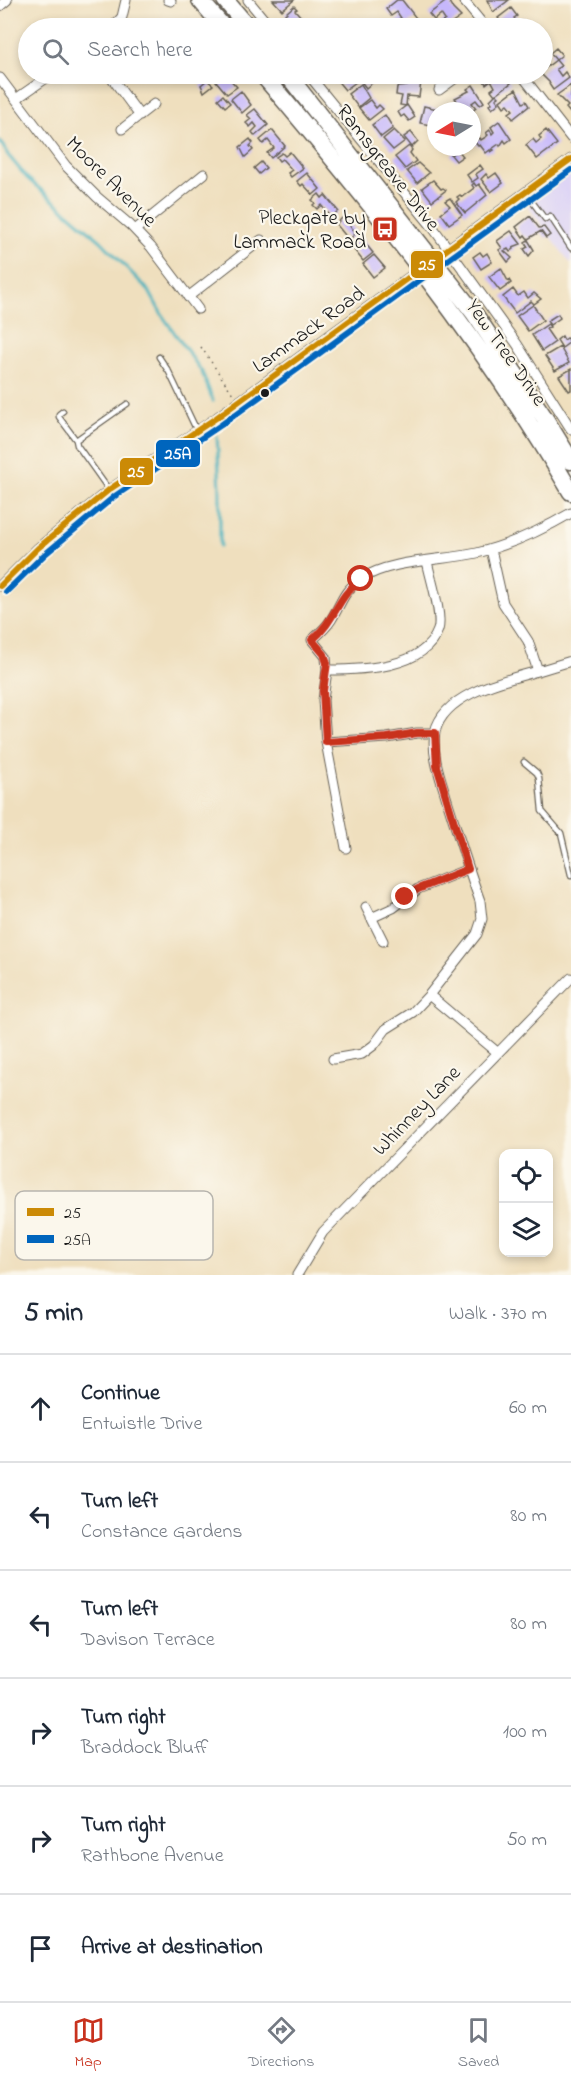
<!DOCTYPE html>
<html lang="en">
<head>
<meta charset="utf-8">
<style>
  body { margin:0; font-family:"Indie Flower",sans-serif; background:#f2f2f3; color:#1f2937 }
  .controls { position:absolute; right:18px; bottom:18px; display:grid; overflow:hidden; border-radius:12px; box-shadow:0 3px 9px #0003 }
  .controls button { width:54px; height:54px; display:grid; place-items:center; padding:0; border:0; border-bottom:2px solid #e0e1e3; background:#fff; color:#1f2937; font:30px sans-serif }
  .compass { position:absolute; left:427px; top:102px; width:54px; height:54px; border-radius:50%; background:#fff; box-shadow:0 3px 9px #0003; rotate:260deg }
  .stop { position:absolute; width:18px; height:18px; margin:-14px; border:4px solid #c8321e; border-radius:50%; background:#fff }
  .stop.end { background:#c8321e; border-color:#fff; box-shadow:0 2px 6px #0008 }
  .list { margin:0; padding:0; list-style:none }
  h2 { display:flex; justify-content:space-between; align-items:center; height:78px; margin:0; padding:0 24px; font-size:26px }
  h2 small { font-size:20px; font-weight:400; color:#747a83 }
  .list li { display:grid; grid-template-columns:39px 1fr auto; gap:18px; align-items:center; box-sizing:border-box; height:108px; padding:0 24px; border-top:2px solid #e0e1e3 }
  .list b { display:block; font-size:22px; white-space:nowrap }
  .list p { margin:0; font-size:20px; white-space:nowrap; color:#747a83 }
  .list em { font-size:20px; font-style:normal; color:#747a83 }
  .icon { flex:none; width:33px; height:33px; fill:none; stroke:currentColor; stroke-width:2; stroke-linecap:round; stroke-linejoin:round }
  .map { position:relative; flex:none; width:571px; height:1275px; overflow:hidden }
  .search { position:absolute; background:#fff; box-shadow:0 3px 9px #0003; left:18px; right:18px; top:18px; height:66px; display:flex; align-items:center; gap:15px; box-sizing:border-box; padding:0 21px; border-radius:33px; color:#747a83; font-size:22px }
  .sheet { height:726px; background:#fff }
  nav { display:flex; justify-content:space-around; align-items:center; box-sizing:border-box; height:84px; border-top:2px solid #e0e1e3; background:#fff; font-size:16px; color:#747a83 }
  nav a { display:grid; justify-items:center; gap:3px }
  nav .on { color:#c8321e }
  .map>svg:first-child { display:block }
</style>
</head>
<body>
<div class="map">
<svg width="571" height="1275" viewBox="0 0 571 1275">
  <rect width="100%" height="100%" fill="#fbf7ec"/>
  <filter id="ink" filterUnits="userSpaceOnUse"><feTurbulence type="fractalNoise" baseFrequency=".0167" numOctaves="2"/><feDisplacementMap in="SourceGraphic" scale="12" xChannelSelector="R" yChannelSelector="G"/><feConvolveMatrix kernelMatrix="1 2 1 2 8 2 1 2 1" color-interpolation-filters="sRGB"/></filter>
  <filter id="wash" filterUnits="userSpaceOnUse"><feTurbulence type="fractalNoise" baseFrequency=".008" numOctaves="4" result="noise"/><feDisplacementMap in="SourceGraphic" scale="24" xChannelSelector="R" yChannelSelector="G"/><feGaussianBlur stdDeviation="1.35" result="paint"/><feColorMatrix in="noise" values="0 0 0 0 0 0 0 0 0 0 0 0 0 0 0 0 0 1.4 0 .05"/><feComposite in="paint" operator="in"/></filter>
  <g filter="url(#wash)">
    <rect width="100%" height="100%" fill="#efdfbe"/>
    <path fill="#ded5f5" d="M571,173v91l-45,-60z"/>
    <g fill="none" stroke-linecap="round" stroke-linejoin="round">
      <path stroke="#41b0bd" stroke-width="3" d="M0,141l8,14 19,23 74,63 48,50 13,24 40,57 11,29
        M217,436l3,53v57"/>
    </g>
    <g id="blocks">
      <path fill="#c6b7fb" d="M273,0h21l-12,10z
        M397,0h5l14,18 -14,10 -6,-7 5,-3 -4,-6 -6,4 -5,-7z
        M448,0l5,9 8,8 -16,11h-5l-2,-3 7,-5 -4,-6 -7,6 -5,-6z
        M487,0h22l-16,12z
        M294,6l3,3 -2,1 7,8 -9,8 -8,-12z
        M511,8l6,8 -3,2 4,6 4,-3 5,7h-22l-7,-10z
        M319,19l3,4 -7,5h-18l11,-7 3,4z
        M556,48l6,7 -6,5 -6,-7z
        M556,60l5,6 -5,3 5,7 4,-4 4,6 -16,12 -4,-6 1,-1 -9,-9 2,-4z
        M225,74l12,13 -10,7 -11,-13z
        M341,74h8l7,8 -11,8 -10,-12z
        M397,74h25l-3,23 -12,-1 -1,10 -6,-1 2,-9 -6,-1 1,-8 10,-1 1,-7 -11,-1z
        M488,74h13l5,6 2,-2 3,5 -16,12 -4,-5 4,-3 -4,-7 -5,4 -4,-6z
        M367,75l6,7 -7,6 -6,-8z
        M207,80l6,5 -9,7 -3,-7z
        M361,84l8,14 -11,9 -10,-13z
        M473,85l11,17 -4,3 -4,-5 -4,3 4,5 -4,3h-8l-9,-13 14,-7 -2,-2z
        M571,85v29l-5,-6 2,-2 -11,-11z
        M516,89l7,14 3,-2 3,5 -16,13 -4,-6 4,-3 -5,-6 -4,3 -4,-6z
        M241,91l10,14 -9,8 -11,-14z
        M496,94l3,3 -3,2 3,4 -7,6 -3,-4 3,-2 -2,-3z
        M223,95l7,8 -5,4 -7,-8z
        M370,100l6,8 3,-3 4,4 -14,11 -10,-12z
        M407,105l8,12 -6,4 -5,-6 -3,2 -3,-5z
        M424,106l18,4 -6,1v12l-5,-1 -1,3 -10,-2z
        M255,109l13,16 -13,11 -3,-4 5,-5 -3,-4 -4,4 -4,-4 5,-4 -4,-4z
        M385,115l8,13 -12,9 -9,-12z
        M499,121l12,18 -5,4 -2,-3 -4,6 -1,-2 -7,5 2,1 -3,2 -1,-2 -4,3 -6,-8 -2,1 -4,-5 6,-3 1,2 5,-3 2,-2 -2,-2 4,-3 2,4 2,-2 -3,-5z
        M272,130l13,16 -14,12 -4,-5 7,-5 -6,-8 -5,4 -3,-4z
        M394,130l11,11 -12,9 -10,-11z
        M546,130l11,14 -20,15 -11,-14 7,-6 3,4 5,-4 -2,-3z
        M411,132l7,9 -6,6 -8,-10z
        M250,139l3,4 -3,3 3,4 -8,7 -5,-10z
        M409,146l3,4 -2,3 6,8 -11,8 -10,-12z
        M458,150l5,6 -7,5 -5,-6z
        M290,152l13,16 -12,9 -3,-4 4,-3 -10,-11 -3,2 -3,-4 6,-4 3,3z
        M261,162l5,6 -7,6 -5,-6z
        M418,163l11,10 -12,10 -10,-12z
        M480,165l3,4 -7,5 2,4 -6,4 -5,-7z
        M307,173l13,16 -7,6 -10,-11 -2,2 -4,-5z
        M496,173l7,10 -12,9 -10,-13 5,-5 3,4z
        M433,180l8,9 2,-1 3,2 -14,11 -10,-13z
        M474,183l2,3 3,-2 8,11 -22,18 -9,-11 3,-3 -2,-2 3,-2 2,2 12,-9 -2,-3z
        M319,194l3,4 3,-3 13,16 -7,6 -10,-12 -4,4 -4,-4 2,-2 -3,-3z
        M450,198l12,17 -13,9 -8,-11 9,-7 -5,-5z
        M530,216l9,12 5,-1 6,8 -4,3 -5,-7 -13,8 -3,-4 -2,2 -7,-10z
        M343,217l13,16 -7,7 -13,-16z
        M511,231l10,13 -8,3 1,2 -4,3 -2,-3 -4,2 8,7 -4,4 -9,-12 3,-2 -5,-7z
        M361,238l12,15 -10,8 -12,-15z
        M528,240l6,10 -5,6 -5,-7 4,-2 -3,-5z
        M480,252l3,4 4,-3 5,9 -11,7 -8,-12z
        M374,255l11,13 -12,9 -10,-13z
        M501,268l7,13 1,-1 2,3 -11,8 -11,-14z
        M513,289l5,7 6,-4 4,6 6,-5 7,6 -7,5 -3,-3 -16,12 -12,-16z
        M533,305l10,15 -15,11 -11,-15z
        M558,314l2,4 -10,7 -3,-4z
        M548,324l2,3 -4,2 9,13 -13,9 -10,-16z
        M562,336l2,4 3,-2 3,4 -8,6 -5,-8z
        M560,347l9,16 -14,8 -10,-15z
        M571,369v21l-2,1 -10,-15z"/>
    </g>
  </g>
  <g filter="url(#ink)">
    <use href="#blocks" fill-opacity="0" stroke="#666055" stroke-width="1.5"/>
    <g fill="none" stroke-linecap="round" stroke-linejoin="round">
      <defs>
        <path id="service" d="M525,192l20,27 5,-3 21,32
          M159,357l10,15 28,59
          M63,411l-4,3v3l17,23
          M109,490l-32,-45 -1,-5 51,-36
          M524,762l13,11 2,5 3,33 19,22 10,42"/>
        <path id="minor" d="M168,0l3,1
          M248,0l23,28
          M463,0l23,28
          M0,6l7,-6
          M112,28l10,-11 4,-17
          M109,74l31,42
          M308,74l126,155 83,115 54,85
          M521,74l50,64
          M0,78l66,88 31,31 33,28 21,22 47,62
          M439,90l22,-16
          M16,99l36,-25
          M122,129l32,-25
          M135,230l69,-56
          M188,297l73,-57
          M0,586l38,-38 72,-59 106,-71 355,-259
          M327,670c34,0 97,-1 111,-40 5,-14 -8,-53 -11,-69
          M538,671l33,-10
          M326,742l61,-4 30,-5h18
          M346,848l-20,-106 -3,-42 4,-30 -1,-13 -14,-17c7,-6 14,-12 19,-20 11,-17 11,-28 30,-41 30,-20 81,-18 116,-26 33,-8 65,-23 94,-40
          M366,907l17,34
          M371,918l22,-10 25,-19 50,-20
          M429,995l48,-61 5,-15 -2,-18c-12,-33 -22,-67 -33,-101 -6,-21 -16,-45 -12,-68 9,-39 71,-52 103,-61l-10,-30 -25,-38 -12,-54
          M333,1059l29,-5 12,-9 12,-16 27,-17 16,-17 68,57
          M297,1275l26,-43 248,-254"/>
        <path id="trunk" d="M200,0l24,28
          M225,0l24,28
          M262,74c112,132 222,268 309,418
          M287,74l187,239 70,104 27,44"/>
      </defs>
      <use href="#service" stroke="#666055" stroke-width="7"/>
      <use href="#minor" stroke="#666055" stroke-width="11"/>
      <use href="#trunk" stroke="#666055" stroke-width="19"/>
      <path stroke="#666055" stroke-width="1.5" stroke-dasharray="1.5 4.5" stroke-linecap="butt" d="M201,347l32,47"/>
      <use href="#service" stroke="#fff" stroke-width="4.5"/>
      <use href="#minor" stroke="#fff" stroke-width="9"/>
      <use href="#trunk" stroke="#fff" stroke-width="16"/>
      <defs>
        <path id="bus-1" d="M0,586l38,-38 72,-59 106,-71 355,-259"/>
        <path id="bus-2" d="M6,592l38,-37 71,-59 106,-71 350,-255"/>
      </defs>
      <use href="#bus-1" stroke="#fbf7ec" stroke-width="10"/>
      <use href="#bus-2" stroke="#fbf7ec" stroke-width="10"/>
      <use href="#bus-1" stroke="#cb8a06" stroke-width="6"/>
      <use href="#bus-2" stroke="#0065bd" stroke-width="6"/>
    </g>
  </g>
  <g fill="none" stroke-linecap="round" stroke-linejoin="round" filter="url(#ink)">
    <path stroke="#c8321e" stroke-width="8" d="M361,579c-25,19 -25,41 -49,61l12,14 3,9 -4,28 3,51 61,-4 30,-5h18l2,33 31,103 -50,20 -13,8"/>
  </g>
  <defs>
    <symbol id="bus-square" viewBox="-11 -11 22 22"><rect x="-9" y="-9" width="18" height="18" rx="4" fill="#c8321e" stroke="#fbf7ec"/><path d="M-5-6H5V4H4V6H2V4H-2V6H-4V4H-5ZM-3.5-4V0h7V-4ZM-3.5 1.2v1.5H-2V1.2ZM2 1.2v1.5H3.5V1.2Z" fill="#fff"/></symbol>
  </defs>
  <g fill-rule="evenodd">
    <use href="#bus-square" x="370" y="214" width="30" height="30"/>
  </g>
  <circle fill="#1c1c1c" stroke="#fbf7ec" stroke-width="2" cx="265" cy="393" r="5"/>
  <g text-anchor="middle" stroke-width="4.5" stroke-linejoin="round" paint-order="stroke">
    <g font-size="21" fill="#1c1c1c" stroke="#fbf7ec">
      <text transform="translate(389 167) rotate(52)" y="7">Ramsgreave Drive</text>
      <text transform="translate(112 181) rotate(45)" y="7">Moore Avenue</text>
      <text transform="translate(308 329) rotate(-36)" y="7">Lammack Road</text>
      <text transform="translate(507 352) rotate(55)" y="7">Yew Tree Drive</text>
      <text transform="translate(416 1110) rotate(-46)" y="7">Whinney Lane</text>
    </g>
    <g font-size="21" fill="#1c1c1c" stroke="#fbf7ec" text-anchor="end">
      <text x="366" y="224">Pleckgate by<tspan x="366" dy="24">Lammack Road</tspan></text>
    </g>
  </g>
  <rect x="15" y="1191" width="198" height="69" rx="9" fill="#fbf7ec" stroke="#b8b5ae" stroke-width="1.5"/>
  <rect x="27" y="1208" width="27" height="8" fill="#cb8a06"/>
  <rect x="27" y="1235" width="27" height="8" fill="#0065bd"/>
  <g font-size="16" fill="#1c1c1c">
    <text x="64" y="1218">25</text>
    <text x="64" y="1245">25A</text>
  </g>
  <g stroke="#fbf7ec" stroke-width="2">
    <rect x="410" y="250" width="34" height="29" rx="6" fill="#cb8a06"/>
    <rect x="155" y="439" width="46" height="29" rx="6" fill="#0065bd"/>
    <rect x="119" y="457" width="35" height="29" rx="6" fill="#cb8a06"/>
  </g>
  <g font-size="16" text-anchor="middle" font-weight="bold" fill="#fff">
    <text x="427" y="270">25</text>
    <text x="178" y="459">25A</text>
    <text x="136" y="477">25</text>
  </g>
</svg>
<div class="controls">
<button><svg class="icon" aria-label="locate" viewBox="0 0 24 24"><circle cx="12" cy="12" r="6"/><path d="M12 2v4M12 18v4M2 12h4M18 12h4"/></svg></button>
<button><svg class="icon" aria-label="layers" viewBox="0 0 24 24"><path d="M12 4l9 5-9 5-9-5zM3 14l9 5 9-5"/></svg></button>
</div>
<svg class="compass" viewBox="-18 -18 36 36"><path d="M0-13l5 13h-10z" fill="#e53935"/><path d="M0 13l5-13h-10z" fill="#747a83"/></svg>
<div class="stop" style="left:361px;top:579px"></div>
<div class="stop end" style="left:405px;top:897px"></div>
<div class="search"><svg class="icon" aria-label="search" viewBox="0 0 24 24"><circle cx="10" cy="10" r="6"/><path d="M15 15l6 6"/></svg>Search here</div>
</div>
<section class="sheet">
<h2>5 min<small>Walk · 370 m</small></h2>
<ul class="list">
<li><svg class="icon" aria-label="ahead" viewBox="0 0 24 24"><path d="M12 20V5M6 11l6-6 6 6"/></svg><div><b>Continue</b><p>Entwistle Drive</p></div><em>60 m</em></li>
<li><svg class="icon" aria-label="left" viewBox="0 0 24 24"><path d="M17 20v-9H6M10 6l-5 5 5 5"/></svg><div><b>Turn left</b><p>Constance Gardens</p></div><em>80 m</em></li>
<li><svg class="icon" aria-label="left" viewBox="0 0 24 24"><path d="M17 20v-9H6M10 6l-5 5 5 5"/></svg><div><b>Turn left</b><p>Davison Terrace</p></div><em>80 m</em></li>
<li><svg class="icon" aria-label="right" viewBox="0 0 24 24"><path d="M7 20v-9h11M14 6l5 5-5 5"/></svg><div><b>Turn right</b><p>Braddock Bluff</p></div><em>100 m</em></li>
<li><svg class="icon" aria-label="right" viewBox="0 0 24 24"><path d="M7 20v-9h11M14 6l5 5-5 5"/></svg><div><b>Turn right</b><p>Rathbone Avenue</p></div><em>50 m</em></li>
<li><svg class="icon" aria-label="arrive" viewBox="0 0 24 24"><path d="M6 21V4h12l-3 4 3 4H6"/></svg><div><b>Arrive at destination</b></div></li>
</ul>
</section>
<nav>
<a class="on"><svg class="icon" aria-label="map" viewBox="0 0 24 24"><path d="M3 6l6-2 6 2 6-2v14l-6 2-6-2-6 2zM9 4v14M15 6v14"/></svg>Map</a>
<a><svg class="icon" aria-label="directions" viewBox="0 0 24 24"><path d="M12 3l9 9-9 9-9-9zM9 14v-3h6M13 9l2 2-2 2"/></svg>Directions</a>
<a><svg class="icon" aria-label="saved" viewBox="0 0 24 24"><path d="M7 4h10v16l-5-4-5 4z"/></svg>Saved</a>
</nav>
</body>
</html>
